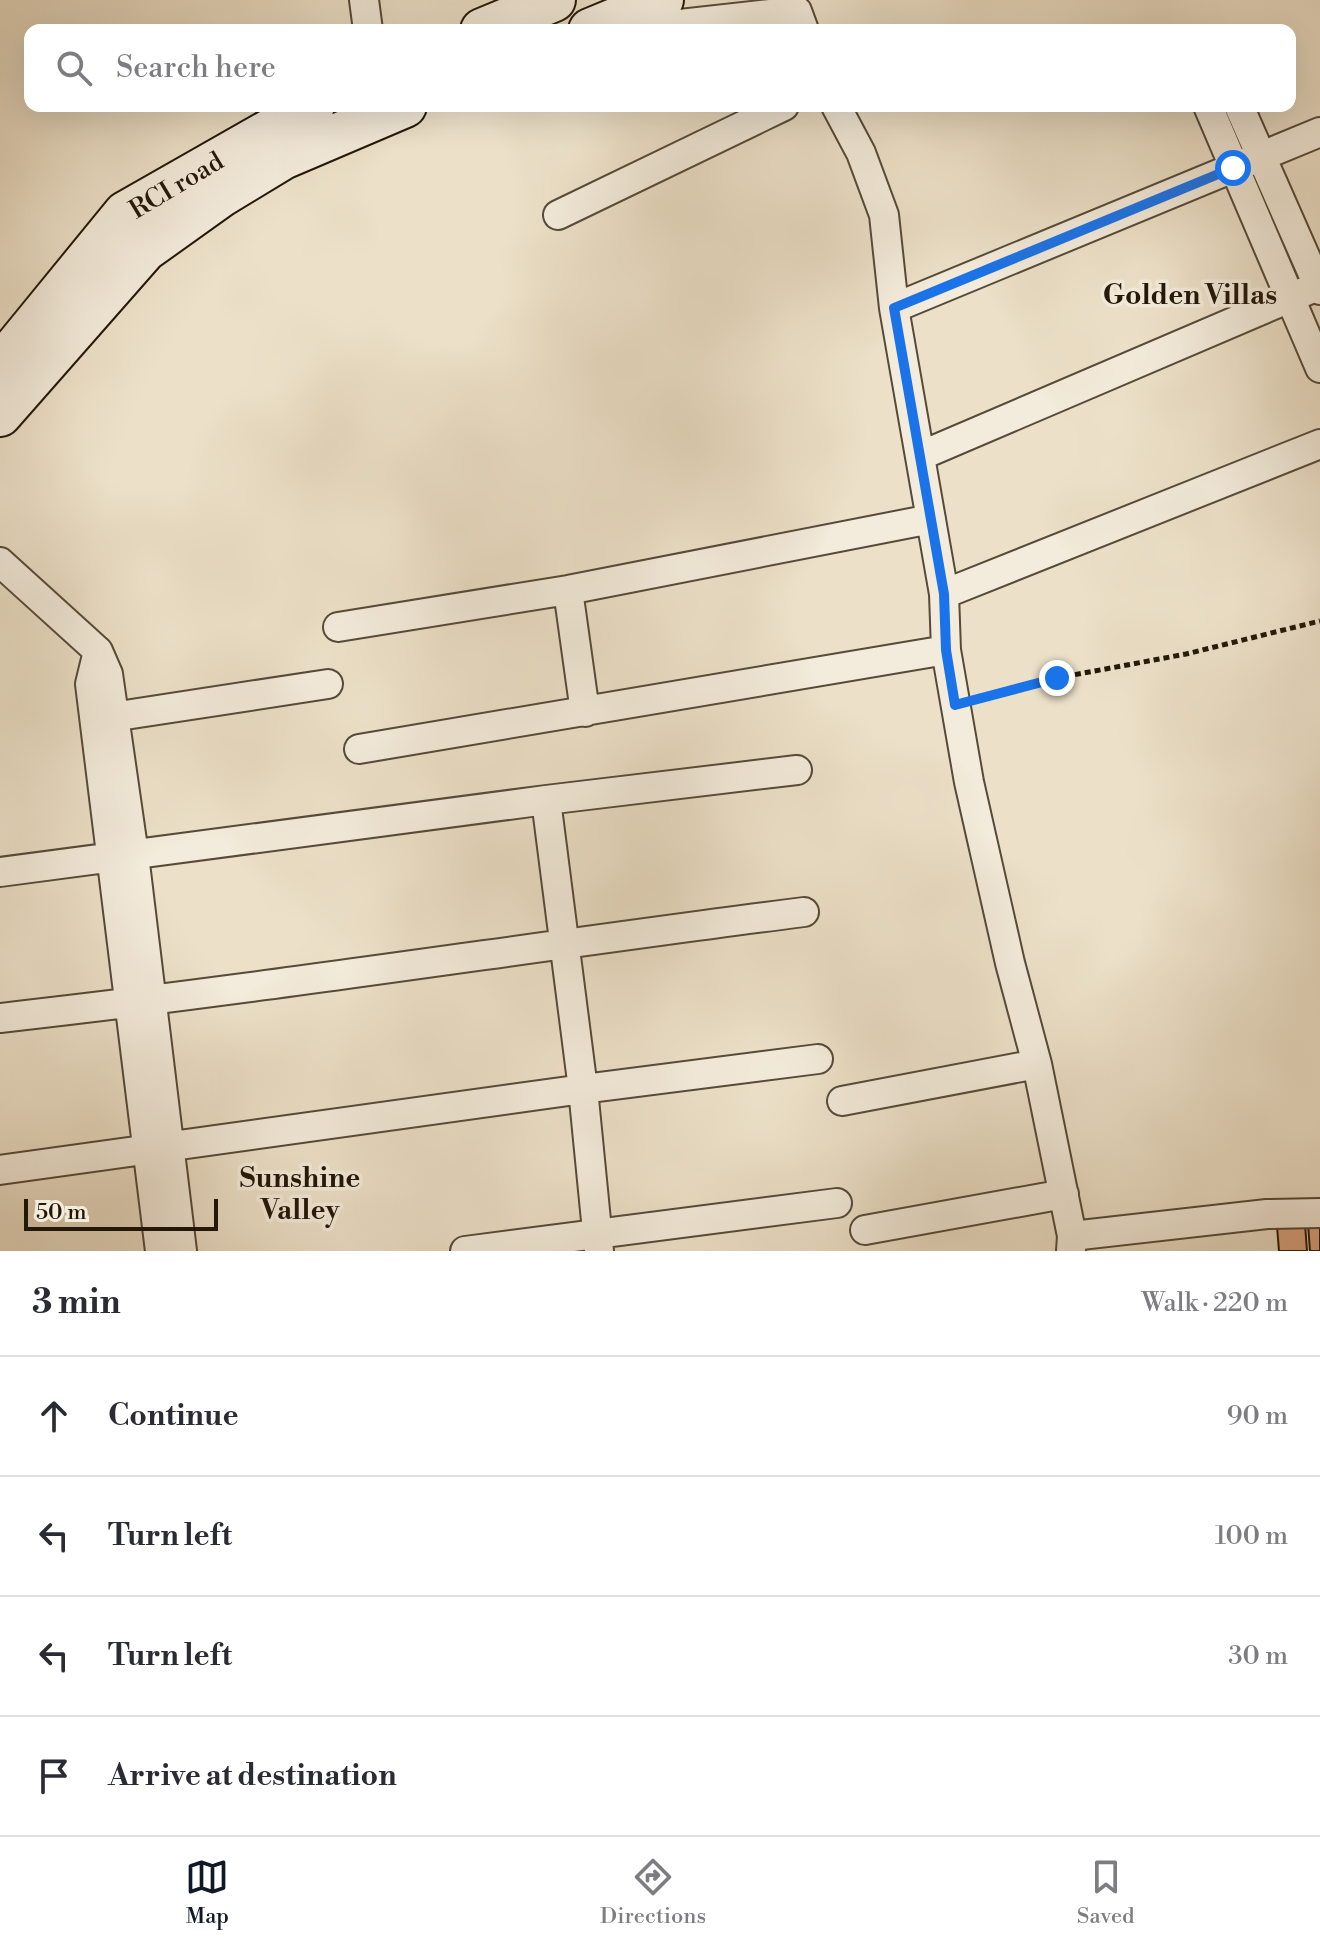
<!DOCTYPE html>
<html lang="en">
<head>
<meta charset="utf-8">
<style>
  body { margin:0; font-family:"Libre Bodoni",serif; background:#f2f2f3; color:#2b2b33 }
  .scale { position:absolute; left:24px; bottom:20px; width:194px; box-sizing:border-box; padding-left:8px; border:4px solid #241809; border-top:0; font-size:22px; line-height:28px; white-space:nowrap; color:#241809; -webkit-text-stroke:6px #f3ebdb; paint-order:stroke }
  .stop { position:absolute; width:24px; height:24px; margin:-18px; border:6px solid #1a73e8; border-radius:50%; background:#fff }
  .stop.end { background:#1a73e8; border-color:#fff; box-shadow:0 2px 8px #0008 }
  .list { margin:0; padding:0; list-style:none }
  h2 { display:flex; justify-content:space-between; align-items:center; height:104px; margin:0; padding:0 32px; font-size:34px }
  h2 small { font-size:26px; font-weight:400; color:#7c7c81 }
  .list li { display:grid; grid-template-columns:52px 1fr auto; gap:24px; align-items:center; box-sizing:border-box; height:120px; padding:0 32px; border-top:2px solid #e1e1e2 }
  .list b { display:block; font-size:30px; white-space:nowrap }
  .list em { font-size:26px; font-style:normal; color:#7c7c81 }
  .icon { flex:none; width:44px; height:44px; fill:none; stroke:currentColor; stroke-width:2; stroke-linecap:round; stroke-linejoin:round }
  .map { position:relative; flex:none; width:1320px; height:1251px; overflow:hidden }
  .search { position:absolute; background:#fff; box-shadow:0 8px 32px #0002; left:24px; right:24px; top:24px; height:88px; display:flex; align-items:center; gap:20px; box-sizing:border-box; padding:0 28px; border-radius:16px; color:#7c7c81; font-size:30px }
  .sheet { height:584px; background:#fff }
  nav { display:flex; justify-content:space-around; align-items:center; box-sizing:border-box; height:112px; border-top:2px solid #e1e1e2; background:#fff; font-size:22px; color:#7c7c81 }
  nav a { display:grid; justify-items:center; gap:4px }
  nav .on { color:#111827 }
  .map>svg:first-child { display:block }
</style>
</head>
<body>
<div class="map">
<svg width="1320" height="1251" viewBox="0 0 1320 1251">
  <rect width="100%" height="100%" fill="#ece0c8"/>
  <filter id="stains"><feTurbulence type="fractalNoise" baseFrequency=".0025" numOctaves="4"/><feColorMatrix values="0 0 0 0 .2 0 0 0 0 .09 0 0 0 0 .02 0 0 0 .5 -.17"/></filter>
  <radialGradient id="worn" r=".72"><stop offset=".6" stop-color="#630" stop-opacity="0"/><stop offset="1" stop-color="#630" stop-opacity=".3"/></radialGradient>
  <path fill="#dca682" stroke="#241809" stroke-width="2" d="M1320,1223v28h-10l-2,-27z
    M1305,1224l2,27h-28l-2,-25z"/>
  <g fill="none" stroke-linecap="round" stroke-linejoin="round">
    <defs>
      <path id="street" d="M364,0l4,30
        M626,30l171,-19 7,19
        M836,106l25,47 23,62 10,93 50,286 2,56 23,132 41,181 27,101 35,172 -1,15
        M1208,106l112,262
        M1239,106l81,184
        M558,215l226,-109
        M894,308l426,-176
        M920,456l400,-171
        M0,562l98,89 10,23 26,181 48,396
        M568,590l17,122
        M944,594l376,-150
        M338,627l230,-37 363,-71
        M98,651l-8,33 70,567
        M99,719l229,-35
        M359,749l587,-99
        M546,800l37,289 16,162
        M0,872l546,-72 251,-30
        M0,1018c269,-30 536,-72 804,-106
        M842,1101l195,-37
        M0,1170l583,-81 235,-30
        M865,1230l199,-36
        M1072,1236l195,-22 53,-1
        M465,1251l372,-48"/>
      <path id="secondary" d="M482,30l72,-30
        M590,30l72,-30
        M0,366l125,-153 188,-107
        M0,415l145,-165 77,-55 61,-37 122,-52"/>
    </defs>
    <use href="#street" stroke="#564a39" stroke-width="32"/>
    <use href="#secondary" stroke="#241809" stroke-width="46"/>
    <path stroke="#241809" stroke-width="5" stroke-dasharray="6 4" stroke-linecap="butt" d="M978,699l79,-21 129,-24 134,-33"/>
    <use href="#street" stroke="#f3ebdb" stroke-width="28"/>
    <use href="#secondary" stroke="#f3ebdb" stroke-width="42"/>
  </g>
  <g fill="none" stroke-linecap="round" stroke-linejoin="round">
    <path stroke="#1a73e8" stroke-width="10" d="M1057,678l-102,27 -9,-55 -2,-56 -50,-286 339,-140"/>
  </g>
  <g text-anchor="middle" stroke-width="7" stroke-linejoin="round" paint-order="stroke">
    <g font-size="26" fill="#241809" stroke="#f3ebdb">
      <text transform="translate(176 185) rotate(-31)" y="9">RCI road</text>
    </g>
    <g font-size="28" font-weight="bold" fill="#241809" stroke="#f3ebdb">
      <text x="1190" y="304">Golden Villas</text>
      <text x="300" y="1187">Sunshine<tspan x="300" dy="32">Valley</tspan></text>
    </g>
  </g>
  <rect width="100%" height="100%" filter="url(#stains)"/>
  <rect width="100%" height="100%" fill="url(#worn)"/>
</svg>
<div class="scale">50 m</div>
<div class="stop" style="left:1233px;top:168px"></div>
<div class="stop end" style="left:1057px;top:678px"></div>
<div class="search"><svg class="icon" aria-label="search" viewBox="0 0 24 24"><circle cx="10" cy="10" r="6"/><path d="M15 15l6 6"/></svg>Search here</div>
</div>
<section class="sheet">
<h2>3 min<small>Walk · 220 m</small></h2>
<ul class="list">
<li><svg class="icon" aria-label="ahead" viewBox="0 0 24 24"><path d="M12 20V5M6 11l6-6 6 6"/></svg><div><b>Continue</b></div><em>90 m</em></li>
<li><svg class="icon" aria-label="left" viewBox="0 0 24 24"><path d="M17 20v-9H6M10 6l-5 5 5 5"/></svg><div><b>Turn left</b></div><em>100 m</em></li>
<li><svg class="icon" aria-label="left" viewBox="0 0 24 24"><path d="M17 20v-9H6M10 6l-5 5 5 5"/></svg><div><b>Turn left</b></div><em>30 m</em></li>
<li><svg class="icon" aria-label="arrive" viewBox="0 0 24 24"><path d="M6 21V4h12l-3 4 3 4H6"/></svg><div><b>Arrive at destination</b></div></li>
</ul>
</section>
<nav>
<a class="on"><svg class="icon" aria-label="map" viewBox="0 0 24 24"><path d="M3 6l6-2 6 2 6-2v14l-6 2-6-2-6 2zM9 4v14M15 6v14"/></svg>Map</a>
<a><svg class="icon" aria-label="directions" viewBox="0 0 24 24"><path d="M12 3l9 9-9 9-9-9zM9 14v-3h6M13 9l2 2-2 2"/></svg>Directions</a>
<a><svg class="icon" aria-label="saved" viewBox="0 0 24 24"><path d="M7 4h10v16l-5-4-5 4z"/></svg>Saved</a>
</nav>
</body>
</html>
